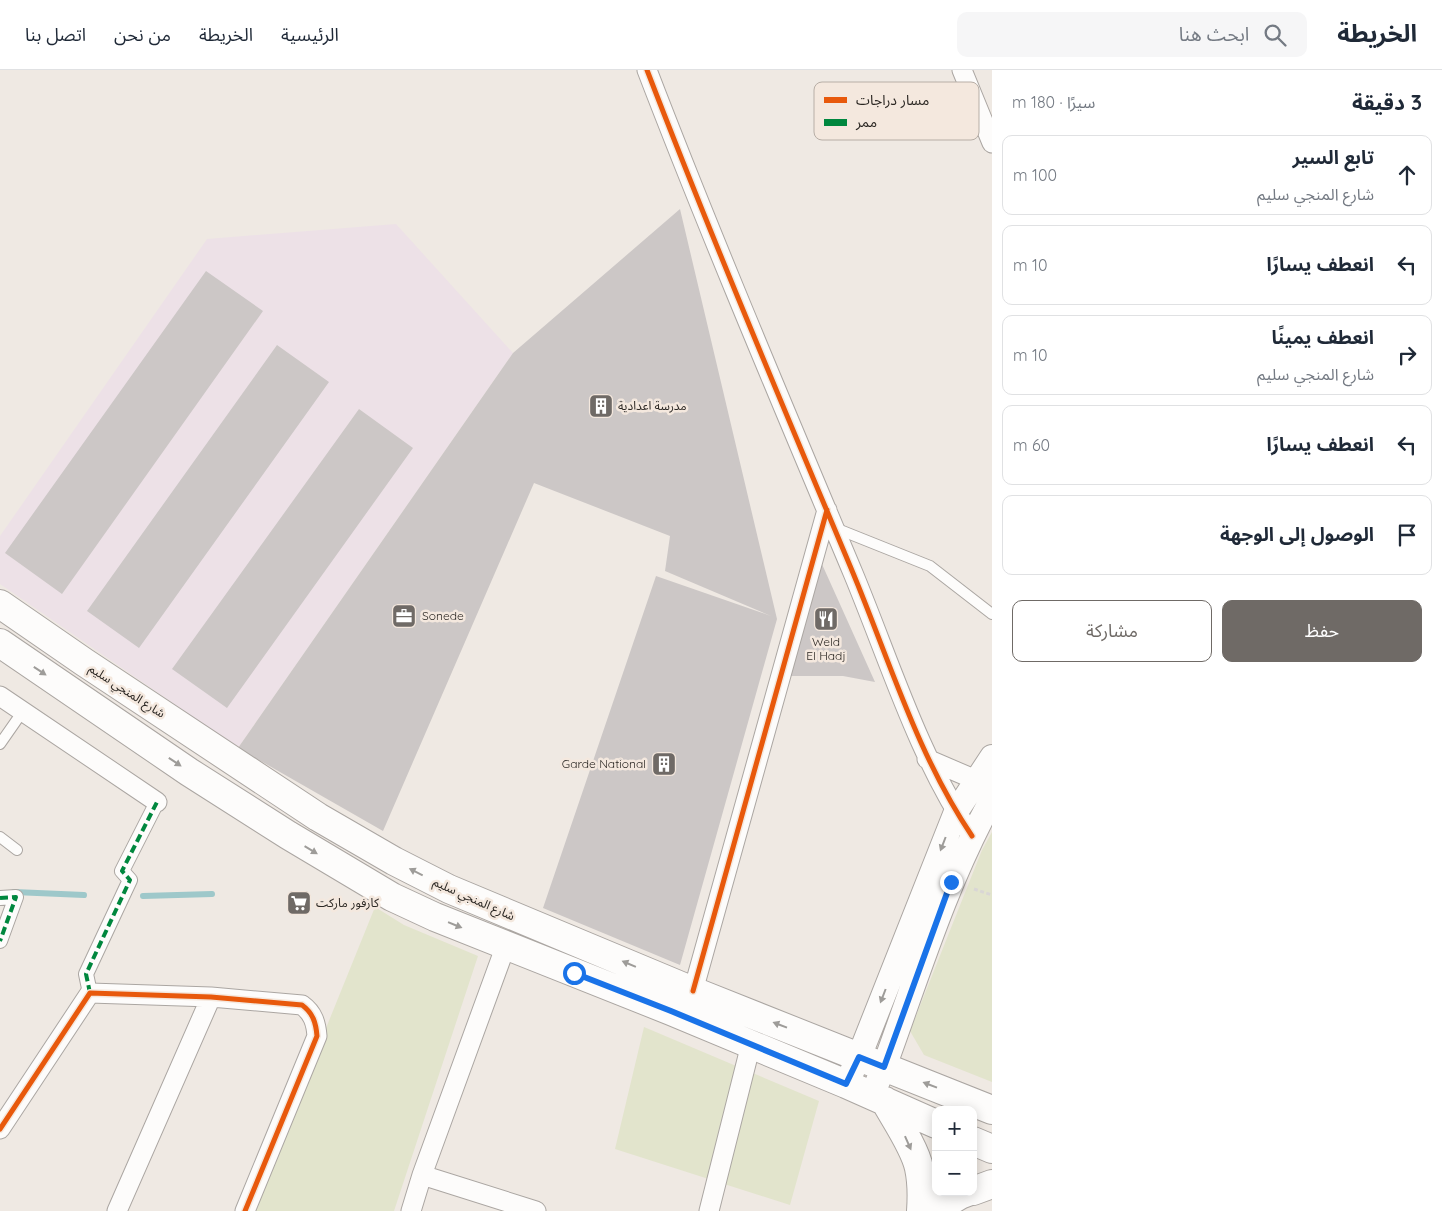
<!DOCTYPE html>
<html lang="ar">
<head>
<meta charset="utf-8">
<style>
  body { margin:0; font-family:Quicksand,"Noto Sans Arabic",sans-serif; background:#f6f6f7; color:#1f2937; direction:rtl }
  .controls { position:absolute; right:15px; bottom:15px; display:grid; overflow:hidden; border-radius:10px; box-shadow:0 2px 12px #0003 }
  .controls button { width:45px; height:45px; display:grid; place-items:center; padding:0; border:0; border-bottom:1px solid #e0e1e3; background:#fff; color:#1f2937; font:25px sans-serif }
  .stop { position:absolute; width:15px; height:15px; margin:-11px; border:4px solid #1a73e8; border-radius:50%; background:#fff }
  .stop.end { background:#1a73e8; border-color:#fff; box-shadow:0 1px 5px #0008 }
  .list { margin:0; padding:0; list-style:none }
  h2 { display:flex; justify-content:space-between; align-items:center; height:65px; margin:0; padding:0 20px; font-size:21px }
  h2 small { font-size:16px; font-weight:400; color:#747a83 }
  .list li { display:grid; grid-template-columns:32px 1fr auto; gap:15px; align-items:center; box-sizing:border-box; height:80px; margin:0 10px 10px; padding:0 10px; border:1px solid #e0e1e3; border-radius:10px }
  .list b { display:block; font-size:19px; white-space:nowrap }
  .list p { margin:0; font-size:16px; white-space:nowrap; color:#747a83 }
  .list em { font-size:16px; font-style:normal; color:#747a83 }
  .actions { display:flex; gap:10px; padding:15px 20px }
  .actions a { flex:1; padding:11px 0; border:1px solid #6f6a66; border-radius:10px; text-align:center; font-size:18px; color:#6f6a66 }
  .actions .main { background:#6f6a66; color:#fff }
  .icon { flex:none; width:28px; height:28px; fill:none; stroke:currentColor; stroke-width:2; stroke-linecap:round; stroke-linejoin:round }
  .map { position:relative; flex:none; width:992px; height:1141px; overflow:hidden; direction:ltr }
  header { display:flex; align-items:center; gap:30px; box-sizing:border-box; height:70px; padding:0 25px; background:#fff; border-bottom:1px solid #e0e1e3 }
  header strong { font-size:24px }
  nav { display:flex; gap:28px; margin-inline-start:auto; font-size:18px }
  .search { width:350px; height:45px; background:#f6f6f7; display:flex; align-items:center; gap:12px; box-sizing:border-box; padding:0 18px; border-radius:10px; color:#747a83; font-size:19px }
  main { display:flex }
  aside { flex:1; background:#fff }
  .map>svg:first-child { display:block }
</style>
</head>
<body>
<header>
<strong>الخريطة</strong>
<div class="search"><svg class="icon" aria-label="search" viewBox="0 0 24 24"><circle cx="10" cy="10" r="6"/><path d="M15 15l6 6"/></svg>ابحث هنا</div>
<nav><a>الرئيسية</a><a>الخريطة</a><a>من نحن</a><a>اتصل بنا</a></nav>
</header>
<main>
<aside>
<h2>3 دقيقة<small>سيرًا · 180 m</small></h2>
<ul class="list">
<li><svg class="icon" aria-label="ahead" viewBox="0 0 24 24"><path d="M12 20V5M6 11l6-6 6 6"/></svg><div><b>تابع السير</b><p>شارع المنجي سليم</p></div><em>100 m</em></li>
<li><svg class="icon" aria-label="left" viewBox="0 0 24 24"><path d="M17 20v-9H6M10 6l-5 5 5 5"/></svg><div><b>انعطف يسارًا</b></div><em>10 m</em></li>
<li><svg class="icon" aria-label="right" viewBox="0 0 24 24"><path d="M7 20v-9h11M14 6l5 5-5 5"/></svg><div><b>انعطف يمينًا</b><p>شارع المنجي سليم</p></div><em>10 m</em></li>
<li><svg class="icon" aria-label="left" viewBox="0 0 24 24"><path d="M17 20v-9H6M10 6l-5 5 5 5"/></svg><div><b>انعطف يسارًا</b></div><em>60 m</em></li>
<li><svg class="icon" aria-label="arrive" viewBox="0 0 24 24"><path d="M6 21V4h12l-3 4 3 4H6"/></svg><div><b>الوصول إلى الوجهة</b></div></li>
</ul>
<div class="actions"><a class="main">حفظ</a><a>مشاركة</a></div>
</aside>
<div class="map">
<svg width="992" height="1141" viewBox="0 0 992 1141">
  <rect width="100%" height="100%" fill="#efe9e3"/>
  <path fill="#ede1e7" d="M396,154l117,129 -275,395 -238,-164v-48l207,-297z"/>
  <path fill="#e2e4cc" d="M992,762v250l-68,-27 -14,-24 72,-181z
    M375,837l29,18 74,31 -84,255h-142z
    M644,957l175,74 -29,104 -175,-56z"/>
  <g fill="none" stroke-linecap="round" stroke-linejoin="round">
    <path stroke="#9ec8ca" stroke-width="6" d="M14,822l70,3
      M143,826l69,-2"/>
  </g>
  <path fill="#ccc7c6" d="M680,139l97,410 -97,346 -137,-57 113,-332 115,40 -106,-45 5,-35 -136,-53 -151,348 -145,-83 275,-395z
    M206,201l57,40 -201,283 -57,-41z
    M277,275l52,37 -190,266 -52,-37z
    M359,339l54,39 -186,260 -55,-39z
    M821,492l54,120 -32,-6h-53z"/>
  <g fill="none" stroke-linecap="round" stroke-linejoin="round">
    <defs>
      <path id="service" d="M835,458l95,38 62,48
        M0,674l23,-33
        M0,767l17,13"/>
      <path id="pedestrian" d="M0,828l16,-1 -16,44
        M90,923l-4,-19 44,-94 -8,-9 35,-69"/>
      <path id="minor" d="M647,0c65,169 136,336 206,503 37,89 65,183 119,263
        M962,0l30,73
        M0,626l157,106
        M927,689l49,21 16,3
        M693,921l134,-481
        M0,1059l90,-136 121,4 91,8c11,8 14,18 15,31l-72,175
        M422,1105l114,36
        M117,1141l94,-214
        M411,1141l11,-36 84,-230
        M709,1141l42,-167"/>
      <path id="tertiary" d="M846,1014l13,-27 97,-245 36,-55
        M872,1025l12,-28c33,-90 61,-183 108,-268"/>
      <path id="secondary" d="M0,534l84,58 234,155 76,44 55,28 244,102 299,119
        M0,573l189,129 99,63 104,62 43,20 236,94 175,73 90,40
        M885,1031c10,18 30,47 34,67 3,14 3,29 2,43
        M973,1071l19,8
        M973,1121l19,-7
        M933,1141l27,-16 8,-3"/>
    </defs>
    <use href="#service" stroke="#aba6a2" stroke-width="12"/>
    <use href="#pedestrian" stroke="#aba6a2" stroke-width="16"/>
    <use href="#minor" stroke="#aba6a2" stroke-width="21"/>
    <use href="#tertiary" stroke="#aba6a2" stroke-width="26"/>
    <use href="#secondary" stroke="#aba6a2" stroke-width="30"/>
    <path stroke="#d9d6d5" stroke-width="3" stroke-dasharray="4 2.5" stroke-linecap="butt" d="M974,819l18,6"/>
    <use href="#service" stroke="#fdfcfb" stroke-width="10"/>
    <use href="#pedestrian" stroke="#fdfcfb" stroke-width="14"/>
    <use href="#minor" stroke="#fdfcfb" stroke-width="19"/>
    <use href="#tertiary" stroke="#fdfcfb" stroke-width="24"/>
    <use href="#secondary" stroke="#fdfcfb" stroke-width="28"/>
    <path stroke="#00873e" stroke-width="4" stroke-dasharray="8 4" stroke-linecap="butt" d="M0,828l16,-1 -16,44
      M90,923l-4,-19 44,-94 -8,-9 35,-69"/>
    <defs>
      <path id="cycleway" d="M647,0c65,169 136,336 206,503 37,89 65,183 119,263
        M693,921l134,-481
        M0,1059l90,-136 121,4 91,8c11,8 14,18 15,31l-72,175"/>
    </defs>
    <use href="#cycleway" stroke="#f4e8de" stroke-width="8"/>
    <use href="#cycleway" stroke="#e8590c" stroke-width="5"/>
  </g>
  <defs><path id="oneway-solid" d="M-6-.8H1V-3.2L6.5 0L1 3.2V.8H-6Z" transform="scale(1.25)"/></defs>
  <g fill="#9e9c99">
    <use href="#oneway-solid" transform="translate(40 601) rotate(34)"/>
    <use href="#oneway-solid" transform="translate(175 692) rotate(34)"/>
    <use href="#oneway-solid" transform="translate(943 774) rotate(111)"/>
    <use href="#oneway-solid" transform="translate(311 780) rotate(31)"/>
    <use href="#oneway-solid" transform="translate(416 802) rotate(-153)"/>
    <use href="#oneway-solid" transform="translate(455 855) rotate(22)"/>
    <use href="#oneway-solid" transform="translate(629 894) rotate(-157)"/>
    <use href="#oneway-solid" transform="translate(883 926) rotate(111)"/>
    <use href="#oneway-solid" transform="translate(780 955) rotate(-159)"/>
    <use href="#oneway-solid" transform="translate(930 1015) rotate(-159)"/>
    <use href="#oneway-solid" transform="translate(908 1073) rotate(66)"/>
  </g>
  <g fill="none" stroke-linecap="round" stroke-linejoin="round">
    <path stroke="#1a73e8" stroke-width="6" d="M574,903l97,38 175,73 13,-27 25,10 67,-185"/>
  </g>
  <defs>
    <symbol id="building-square" viewBox="-11 -11 22 22"><rect x="-9" y="-9" width="18" height="18" rx="4" fill="#6f6a66" stroke="#f4e8de"/><path d="M-4-6H4V6H1V3H-1V6H-4ZM-2.5-4.3h1.7v1.8h-1.7ZM.8-4.3h1.7v1.8H.8ZM-2.5-1h1.7V.8h-1.7ZM.8-1h1.7V.8H.8Z" fill="#fff"/></symbol>
    <symbol id="office-square" viewBox="-11 -11 22 22"><rect x="-9" y="-9" width="18" height="18" rx="4" fill="#6f6a66" stroke="#f4e8de"/><path d="M-6-3h4V-5.5h4V-3h4V5H-6ZM-1-4.5V-3h2v-1.5ZM-6 0V1H6V0Z" fill="#fff"/></symbol>
    <symbol id="restaurant-square" viewBox="-11 -11 22 22"><rect x="-9" y="-9" width="18" height="18" rx="4" fill="#6f6a66" stroke="#f4e8de"/><path d="M-5-6h1v4h1v-4h1v4h1v-4h1v5L-1.5 .5V6h-2V.5L-5-1ZM5-6V6H3V1.5H1.5Q1.5-4 5-6Z" fill="#fff"/></symbol>
    <symbol id="supermarket-square" viewBox="-11 -11 22 22"><rect x="-9" y="-9" width="18" height="18" rx="4" fill="#6f6a66" stroke="#f4e8de"/><path d="M-6-5.5h2.5l.6 2H6L4.5 2H-2.5L-4.4-4H-6ZM-1.5 3.2a1.3 1.3 0 1 0 .1 0ZM3 3.2a1.3 1.3 0 1 0 .1 0Z" fill="#fff"/></symbol>
  </defs>
  <g fill-rule="evenodd">
    <use href="#building-square" x="587" y="322" width="28" height="28"/>
    <use href="#office-square" x="390" y="532" width="28" height="28"/>
    <use href="#restaurant-square" x="812" y="535" width="28" height="28"/>
    <use href="#building-square" x="650" y="680" width="28" height="28"/>
    <use href="#supermarket-square" x="285" y="819" width="28" height="28"/>
  </g>
  <g text-anchor="middle" stroke-width="5" stroke-linejoin="round" paint-order="stroke">
    <g font-size="12" fill="#2a2622" stroke="#f4e8de" text-anchor="start">
      <text x="618" y="340">مدرسة اعدادية</text>
      <text x="422" y="550">Sonede</text>
      <text x="826" y="576" text-anchor="middle">Weld<tspan x="826" dy="14">El Hadj</tspan></text>
      <text x="646" y="698" text-anchor="end">Garde National</text>
      <text x="316" y="837">كارفور ماركت</text>
    </g>
    <g font-size="12" fill="#2a2622" stroke="#f4e8de">
      <text transform="translate(127 621) rotate(33)" y="4">شارع المنجي سليم</text>
      <text transform="translate(474 829) rotate(24)" y="4">شارع المنجي سليم</text>
    </g>
  </g>
  <rect x="814" y="12" width="165" height="58" rx="8" fill="#f4e8de" stroke="#b7aea6" stroke-width="1"/>
  <rect x="824" y="27" width="23" height="6" fill="#e8590c"/>
  <rect x="824" y="49" width="23" height="7" fill="#00873e"/>
  <g font-size="14" fill="#2a2622">
    <text x="856" y="35">مسار دراجات</text>
    <text x="856" y="57">ممر</text>
  </g>
</svg>
<div class="controls">
<button>+</button>
<button>−</button>
</div>
<div class="stop" style="left:574px;top:903px"></div>
<div class="stop end" style="left:951px;top:812px"></div>
</div>
</main>
</body>
</html>
